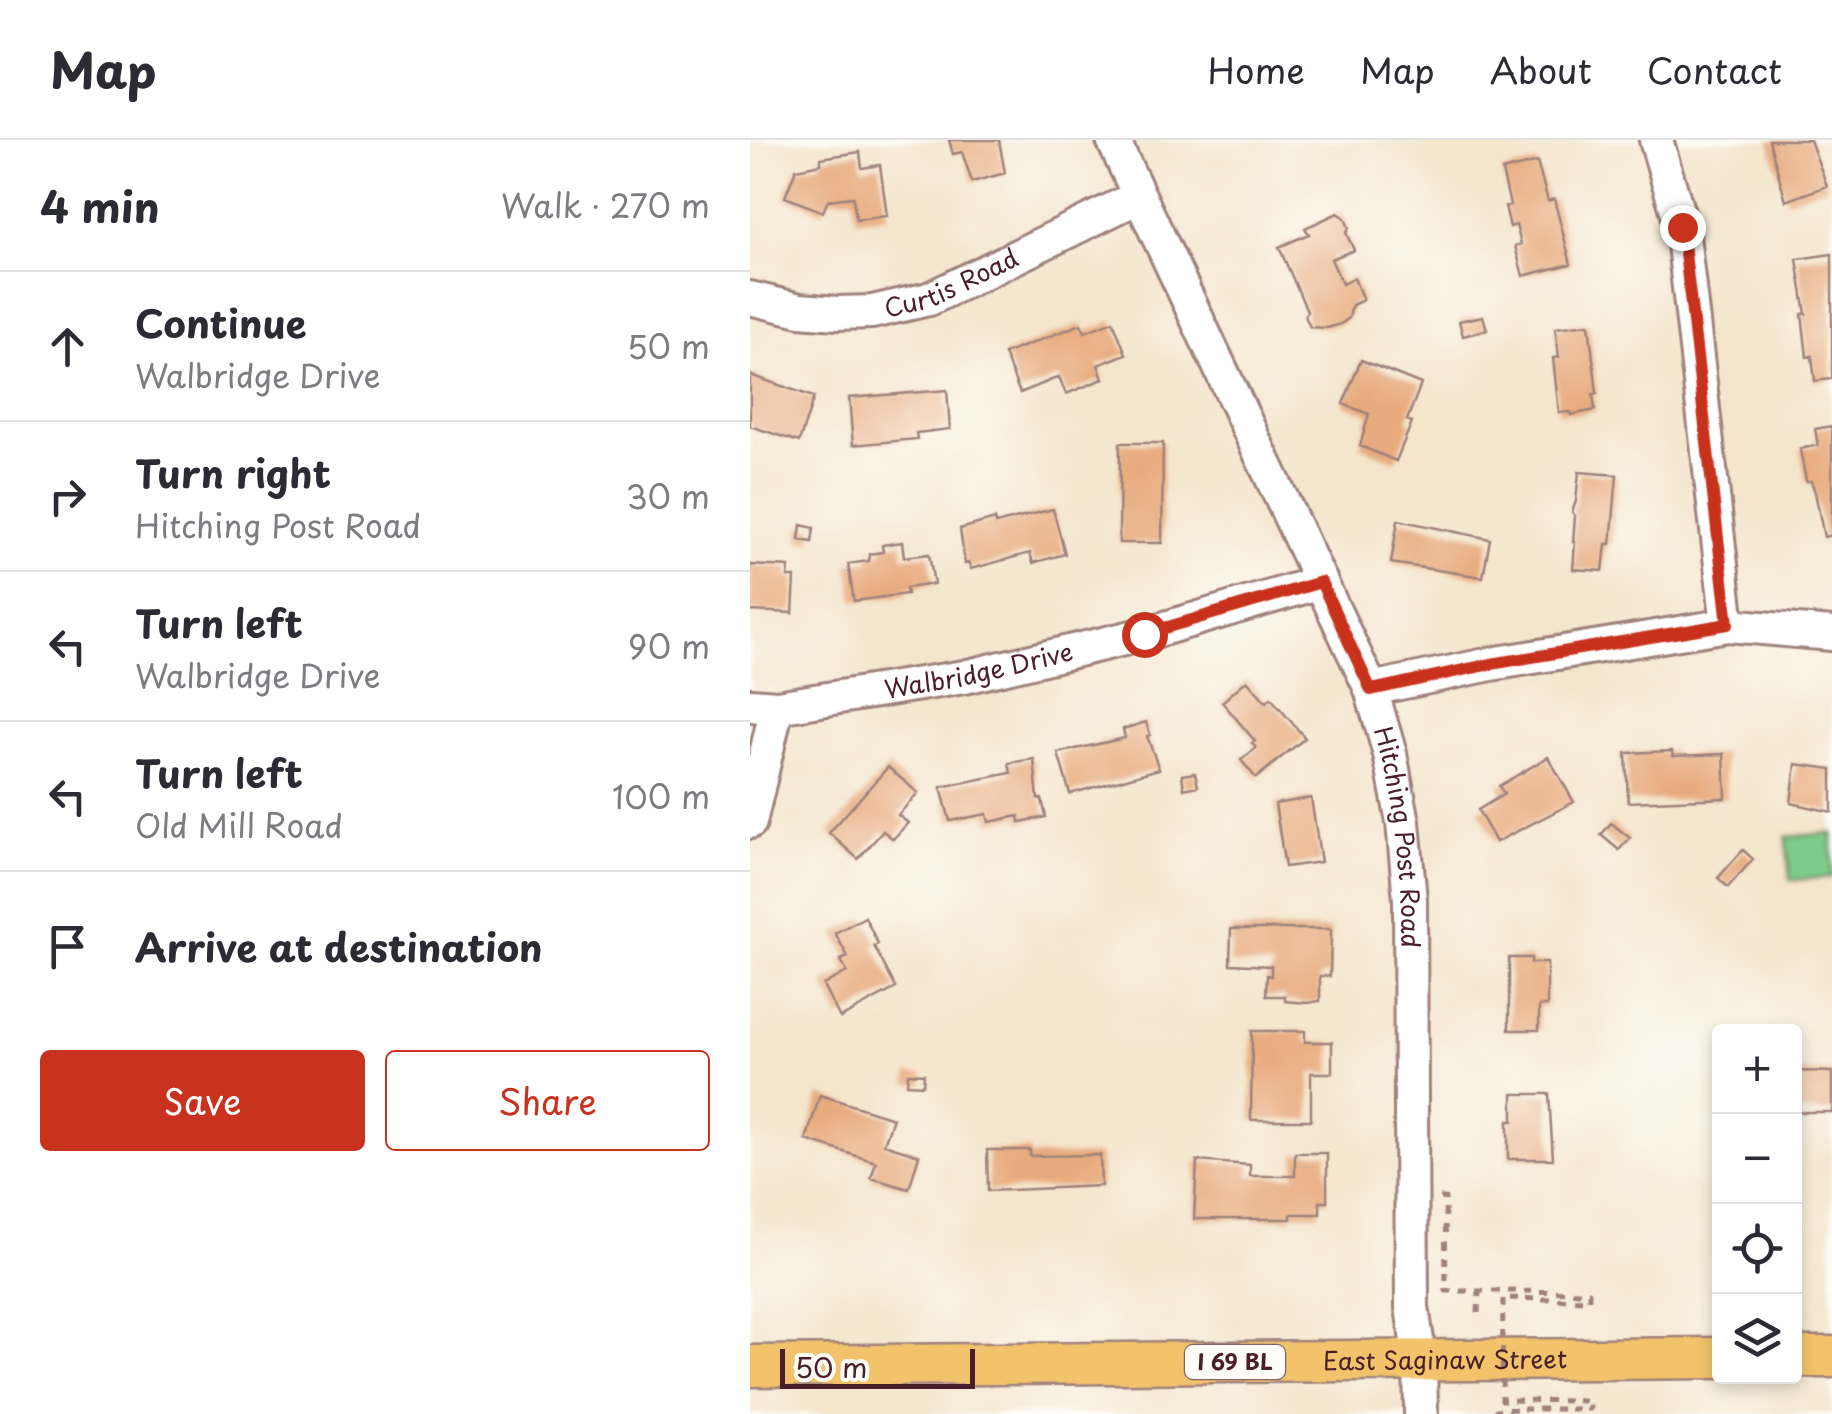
<!DOCTYPE html>
<html lang="en">
<head>
<meta charset="utf-8">
<style>
  body { margin:0; font-family:"Playpen Sans",sans-serif; background:#f2f2f3; color:#2b2b33 }
  .controls { position:absolute; right:30px; bottom:30px; display:grid; overflow:hidden; border-radius:10px; box-shadow:0 5px 15px #0003 }
  .controls button { width:90px; height:90px; display:grid; place-items:center; padding:0; border:0; border-bottom:2px solid #e1e1e2; background:#fff; color:#2b2b33; font:50px sans-serif }
  .scale { position:absolute; left:30px; bottom:25px; width:195px; box-sizing:border-box; padding-left:10px; border:5px solid #4a1f2b; border-top:0; font-size:28px; line-height:35px; white-space:nowrap; color:#4a1f2b; -webkit-text-stroke:8px #fdfcf7; paint-order:stroke }
  .stop { position:absolute; width:30px; height:30px; margin:-22px; border:8px solid #c8321e; border-radius:50%; background:#fff }
  .stop.end { background:#c8321e; border-color:#fff; box-shadow:0 2px 10px #0008 }
  .list { margin:0; padding:0; list-style:none }
  h2 { display:flex; justify-content:space-between; align-items:center; height:130px; margin:0; padding:0 40px; font-size:42px }
  h2 small { font-size:32px; font-weight:400; color:#7c7c81 }
  .list li { display:grid; grid-template-columns:65px 1fr auto; gap:30px; align-items:center; box-sizing:border-box; height:150px; padding:0 40px; border-top:2px solid #e1e1e2 }
  .list b { display:block; font-size:38px; white-space:nowrap }
  .list p { margin:0; font-size:32px; white-space:nowrap; color:#7c7c81 }
  .list em { font-size:32px; font-style:normal; color:#7c7c81 }
  .actions { display:flex; gap:20px; padding:30px 40px }
  .actions a { flex:1; padding:22px 0; border:2px solid #c8321e; border-radius:10px; text-align:center; font-size:35px; color:#c8321e }
  .actions .main { background:#c8321e; color:#fff }
  .icon { flex:none; width:55px; height:55px; fill:none; stroke:currentColor; stroke-width:2; stroke-linecap:round; stroke-linejoin:round }
  .map { position:relative; flex:none; width:1082px; height:1274px; overflow:hidden }
  header { display:flex; align-items:center; gap:60px; box-sizing:border-box; height:140px; padding:0 50px; background:#fff; border-bottom:2px solid #e1e1e2 }
  header strong { font-size:48px }
  nav { display:flex; gap:55px; margin-inline-start:auto; font-size:35px }
  main { display:flex }
  aside { flex:1; background:#fff }
  .map>svg:first-child { display:block }
</style>
</head>
<body>
<header>
<strong>Map</strong>
<nav><a>Home</a><a>Map</a><a>About</a><a>Contact</a></nav>
</header>
<main>
<aside>
<h2>4 min<small>Walk · 270 m</small></h2>
<ul class="list">
<li><svg class="icon" aria-label="ahead" viewBox="0 0 24 24"><path d="M12 20V5M6 11l6-6 6 6"/></svg><div><b>Continue</b><p>Walbridge Drive</p></div><em>50 m</em></li>
<li><svg class="icon" aria-label="right" viewBox="0 0 24 24"><path d="M7 20v-9h11M14 6l5 5-5 5"/></svg><div><b>Turn right</b><p>Hitching Post Road</p></div><em>30 m</em></li>
<li><svg class="icon" aria-label="left" viewBox="0 0 24 24"><path d="M17 20v-9H6M10 6l-5 5 5 5"/></svg><div><b>Turn left</b><p>Walbridge Drive</p></div><em>90 m</em></li>
<li><svg class="icon" aria-label="left" viewBox="0 0 24 24"><path d="M17 20v-9H6M10 6l-5 5 5 5"/></svg><div><b>Turn left</b><p>Old Mill Road</p></div><em>100 m</em></li>
<li><svg class="icon" aria-label="arrive" viewBox="0 0 24 24"><path d="M6 21V4h12l-3 4 3 4H6"/></svg><div><b>Arrive at destination</b></div></li>
</ul>
<div class="actions"><a class="main">Save</a><a>Share</a></div>
</aside>
<div class="map">
<svg width="1082" height="1274" viewBox="0 0 1082 1274">
  <rect width="100%" height="100%" fill="#fdfcf7"/>
  <filter id="ink" filterUnits="userSpaceOnUse"><feTurbulence type="fractalNoise" baseFrequency=".01" numOctaves="2"/><feDisplacementMap in="SourceGraphic" scale="20" xChannelSelector="R" yChannelSelector="G"/><feConvolveMatrix kernelMatrix="1 2 1 2 8 2 1 2 1" color-interpolation-filters="sRGB"/></filter>
  <filter id="wash" filterUnits="userSpaceOnUse"><feTurbulence type="fractalNoise" baseFrequency=".0048" numOctaves="4" result="noise"/><feDisplacementMap in="SourceGraphic" scale="40" xChannelSelector="R" yChannelSelector="G"/><feGaussianBlur stdDeviation="2.25" result="paint"/><feColorMatrix in="noise" values="0 0 0 0 0 0 0 0 0 0 0 0 0 0 0 0 0 1.4 0 .05"/><feComposite in="paint" operator="in"/></filter>
  <g filter="url(#wash)">
    <rect width="100%" height="100%" fill="#f4e5cc"/>
    <path fill="#7ecc8b" stroke="#64765b" stroke-width="2.5" d="M1082,693v44l-42,3 -4,-43z"/>
    <g id="blocks">
      <path fill="#e8ab7e" d="M199,0h50l6,33 -33,9 -10,-30 -9,2z
        M1019,0h41l17,46 -41,15z
        M110,12l2,16 18,-3 7,51 -31,4 -3,-23 -25,3 -5,12 -38,-15 11,-28 25,-5v-6z
        M787,22l11,39 6,-2 17,65 -48,12 -8,-30 6,-2 -5,-19 -6,2 -5,-21 5,-1 -8,-34z
        M588,73l7,5 4,10 -3,5 8,17 -23,9 11,25 12,-6 9,22 -11,5 -3,13 -8,6 -14,4 -17,-1 -5,-11 2,-5 -28,-64 30,-13 -4,-6z
        M1082,114v125l-17,2 -3,-25 -5,1 -5,-43h4l-9,-55z
        M733,176l4,14 -24,6 -4,-15z
        M363,181l13,33 -28,11 5,14 -37,15 -7,-17 -39,16 -16,-39 77,-30 4,8z
        M839,184l8,69 -4,1 2,16 -24,5v-3l-12,1 -6,-55 6,-1 -4,-29z
        M611,220l60,24 -14,36 5,2 -16,39 -36,-15 9,-32 -26,-10z
        M0,235l64,22 -15,45 -49,-16z
        M197,250l3,39 -34,4 1,6 -64,6 -4,-47z
        M1082,286v109l-8,2 -9,-45 -4,-11h-5l-6,-32 18,-4 -3,-16z
        M370,303h43l-1,100h-43z
        M829,332l38,3 -6,69h-5l-3,27 -30,-2 2,-27h-2l2,-26 -3,-4 4,-11z
        M303,369l12,45 -32,9 -3,-10 -59,16 -2,-6 -4,1 -5,-35 35,-10 1,5z
        M648,380l92,19 -7,38 -92,-14z
        M51,385l13,3 -2,14 -13,-2z
        M152,402l2,15 25,-3 5,30 -28,4 1,6 -53,7 -6,-37 21,-3v-7l14,-2 -1,-7z
        M0,425l39,2 -1,10h7l-2,36 -43,-2z
        M497,540l19,22 5,-4 34,40 -49,40 -15,-18 15,-12 -4,-5 3,-2 -33,-39z
        M396,582l4,13 -3,1 12,33 -89,25 -12,-41 67,-15 -2,-9z
        M922,611l1,5 51,-2 2,44 -98,4 -2,-49z
        M798,617l26,45 -78,40 -18,-32 26,-16 -5,-8z
        M284,619l4,40h4l4,18 -26,5 -1,-6 -30,6 -2,-8 -37,7 -9,-34 70,-14 -2,-10z
        M1046,624l36,5v43l-41,-9z
        M138,627l30,26 -20,22 10,8 -15,16 -10,-8 -25,28 -29,-26z
        M445,633l3,13 -14,3 -2,-14z
        M561,658l10,64 -36,5 -10,-63z
        M861,683l19,15 -11,12 -18,-15z
        M993,710l10,9 -25,28 -10,-9z
        M115,777l13,27 -4,2 22,42 -56,30 -17,-33 24,-13 -6,-12 7,-3 -13,-24z
        M481,789h100l-1,47h-10v25l-13,2 -22,-2v-5h-19l1,-21 4,1v-10l-41,-2z
        M759,818h22v5h16v43h-8v24h-30z
        M502,891h53v11h27v31h-21v47h-60z
        M1044,931l38,1v40h-38z
        M158,933l16,1 -1,11 -16,-1z
        M763,954h36l4,65h-45v-38h5z
        M70,955l73,23 -9,26 35,11 -10,34 -38,-11 5,-16 -70,-22z
        M237,1010h43v6l70,-1 1,31 -113,5z
        M545,1013h32v49h-7v12h-29v5h-97l3,-58 53,4v11h45z"/>
    </g>
  </g>
  <g filter="url(#ink)">
    <use href="#blocks" fill-opacity="0" stroke="#9f827c" stroke-width="2.5"/>
    <g fill="none" stroke-linecap="round" stroke-linejoin="round">
      <defs>
        <g id="minor">
          <path id="s1" d="M363,0l258,549 19,65 13,68 7,78 2,407 8,54 1,53"/>
          <path d="M906,0l26,87 46,398"/>
          <path id="s2" d="M0,158l50,12 37,3 35,-1 57,-13 209,-102"/>
          <path d="M621,549l120,-25 237,-39 104,9"/>
          <path id="s3" d="M0,565l27,2 187,-30 181,-43 176,-52"/>
          <path d="M0,682l27,-115"/>
        </g>
        <g id="major">
          <path d="M1044,1217h38"/>
          <path id="s4" d="M0,1226l969,-8"/>
        </g>
      </defs>
      <use href="#minor" stroke="#9f827c" stroke-width="38"/>
      <use href="#major" stroke="#9f827c" stroke-width="45"/>
      <path stroke="#9f827c" stroke-width="5" stroke-dasharray="8 8" stroke-linecap="butt" d="M690,1058h5l1,93h62
        M728,1173l1,-22
        M746,1274v-4l27,-1"/>
      <use href="#minor" stroke="#fff" stroke-width="32"/>
      <use href="#major" stroke="#f2c36a" stroke-width="40"/>
      <path stroke="#9f827c" stroke-width="5" stroke-dasharray="8 8" stroke-linecap="butt" d="M758,1151l81,1v8l-86,-2 -1,102 87,1 1,8h-67"/>
    </g>
  </g>
  <g fill="none" stroke-linecap="round" stroke-linejoin="round" filter="url(#ink)">
    <path stroke="#c8321e" stroke-width="12" d="M394,494l177,-52 50,108 120,-26 237,-40 -46,-397"/>
  </g>
  <g text-anchor="middle" stroke-width="10" stroke-linejoin="round" paint-order="stroke">
    <rect fill="#fdfcf7" stroke="#806168" stroke-width="2.5" x="435" y="1205" width="100" height="34" rx="8"/>
    <g font-size="22" font-weight="bold" fill="#4a1f2b">
      <text x="485" y="1230">I 69 BL</text>
    </g>
    <g font-size="25" fill="#4a1f2b" stroke="#fdfcf7">
      <text dy="9" stroke="none"><textPath href="#s2" startOffset="208">Curtis Road</textPath></text>
      <text dy="9" stroke="none"><textPath href="#s3" startOffset="232">Walbridge Drive</textPath></text>
      <text dy="9" stroke="none"><textPath href="#s1" startOffset="758">Hitching Post Road</textPath></text>
      <text dy="9" stroke="none"><textPath href="#s4" startOffset="695">East Saginaw Street</textPath></text>
    </g>
  </g>
</svg>
<div class="controls">
<button>+</button>
<button>−</button>
<button><svg class="icon" aria-label="locate" viewBox="0 0 24 24"><circle cx="12" cy="12" r="6"/><path d="M12 2v4M12 18v4M2 12h4M18 12h4"/></svg></button>
<button><svg class="icon" aria-label="layers" viewBox="0 0 24 24"><path d="M12 4l9 5-9 5-9-5zM3 14l9 5 9-5"/></svg></button>
</div>
<div class="scale">50 m</div>
<div class="stop" style="left:394px;top:494px"></div>
<div class="stop end" style="left:932px;top:87px"></div>
</div>
</main>
</body>
</html>
